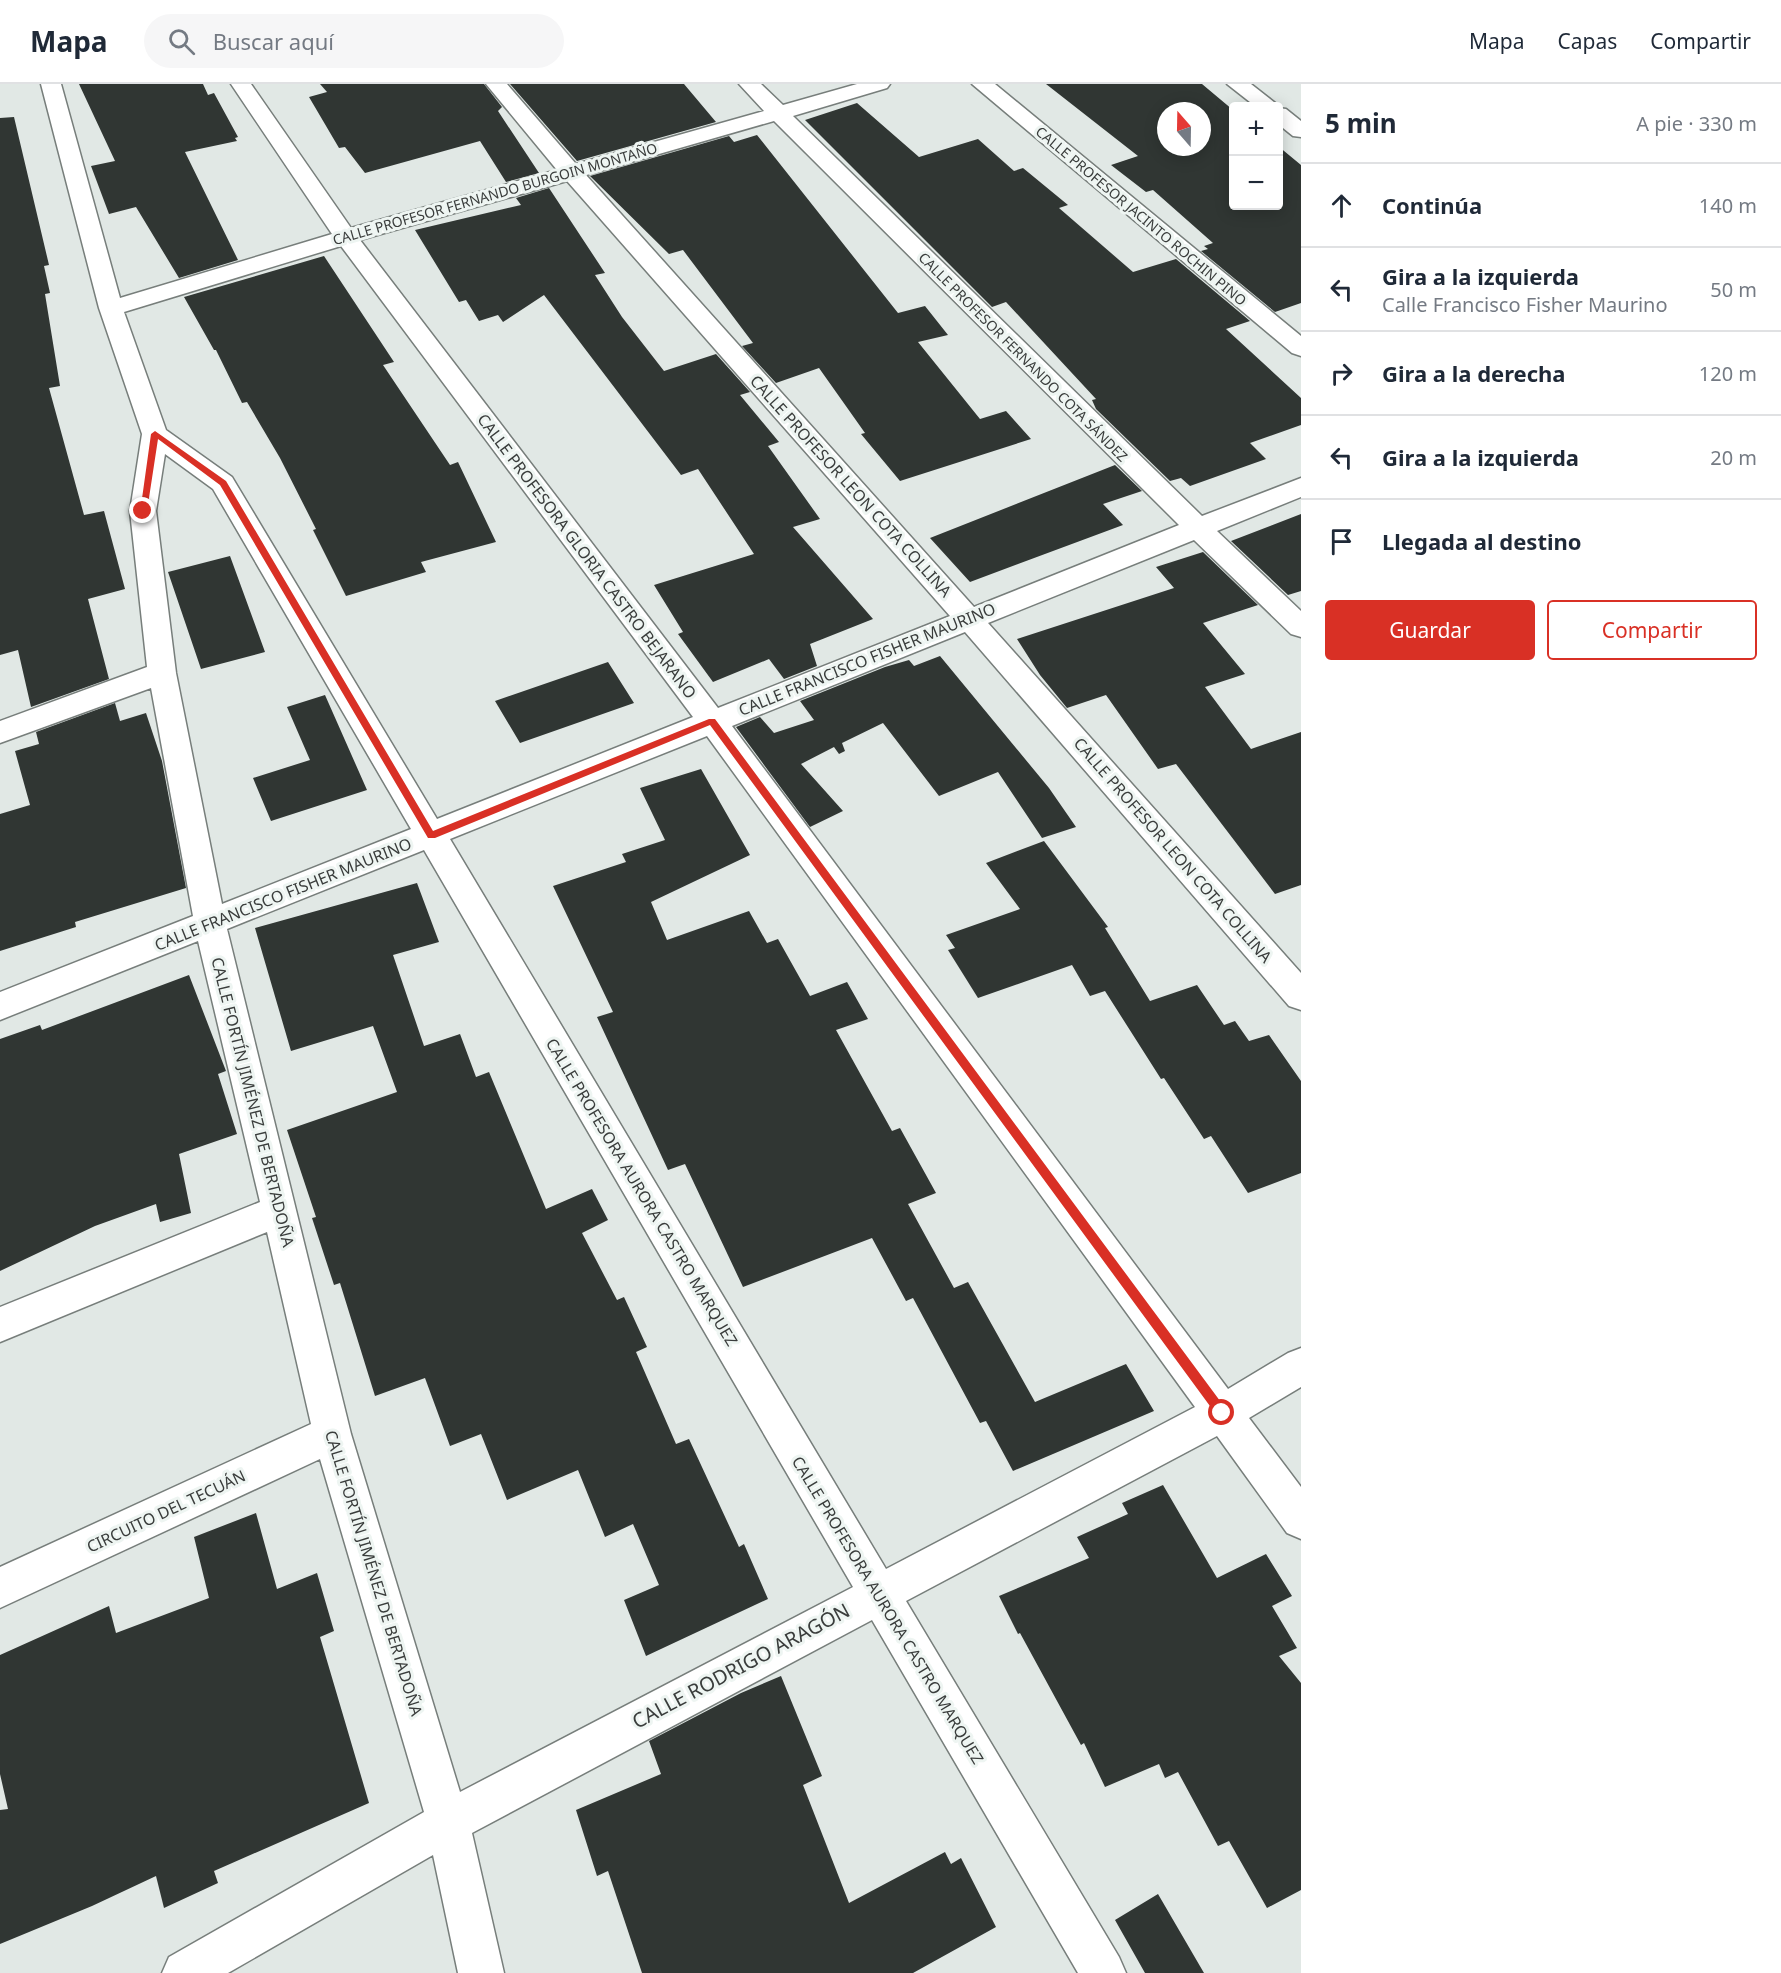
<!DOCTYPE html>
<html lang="es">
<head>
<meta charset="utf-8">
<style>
  body { margin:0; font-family:"Noto Sans",sans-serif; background:#f6f6f7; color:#1f2937 }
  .controls { position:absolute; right:18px; top:18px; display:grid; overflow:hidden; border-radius:6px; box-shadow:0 3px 15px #0003 }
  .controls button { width:54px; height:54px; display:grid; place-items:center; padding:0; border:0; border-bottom:2px solid #e0e1e3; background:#fff; color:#1f2937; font:30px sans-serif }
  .compass { position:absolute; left:1157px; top:18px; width:54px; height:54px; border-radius:50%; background:#fff; box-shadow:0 3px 15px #0003; rotate:340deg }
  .stop { position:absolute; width:18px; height:18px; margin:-14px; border:4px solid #d93025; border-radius:50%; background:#fff }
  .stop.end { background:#d93025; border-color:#fff; box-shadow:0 2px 6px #0008 }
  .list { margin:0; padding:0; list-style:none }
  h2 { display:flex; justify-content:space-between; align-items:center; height:78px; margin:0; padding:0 24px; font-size:26px }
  h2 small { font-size:20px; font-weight:400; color:#747a83 }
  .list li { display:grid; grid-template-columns:39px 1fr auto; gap:18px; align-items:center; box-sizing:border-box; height:84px; padding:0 24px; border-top:2px solid #e0e1e3 }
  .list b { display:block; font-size:22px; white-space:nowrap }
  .list p { margin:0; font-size:20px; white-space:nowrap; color:#747a83 }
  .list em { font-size:20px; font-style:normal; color:#747a83 }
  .actions { display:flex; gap:12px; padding:18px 24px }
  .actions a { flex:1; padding:14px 0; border:2px solid #d93025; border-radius:6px; text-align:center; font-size:21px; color:#d93025 }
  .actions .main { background:#d93025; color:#fff }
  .icon { flex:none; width:33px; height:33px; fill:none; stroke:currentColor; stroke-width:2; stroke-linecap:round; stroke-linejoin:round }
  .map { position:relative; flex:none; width:1301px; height:1889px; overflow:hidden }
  header { display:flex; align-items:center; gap:36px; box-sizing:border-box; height:84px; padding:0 30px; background:#fff; border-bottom:2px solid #e0e1e3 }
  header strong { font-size:28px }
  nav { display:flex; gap:33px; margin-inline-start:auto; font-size:21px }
  .search { width:420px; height:54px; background:#f6f6f7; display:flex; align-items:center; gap:15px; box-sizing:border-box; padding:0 21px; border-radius:33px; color:#747a83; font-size:22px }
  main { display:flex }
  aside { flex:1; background:#fff }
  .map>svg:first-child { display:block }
</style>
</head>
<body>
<header>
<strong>Mapa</strong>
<div class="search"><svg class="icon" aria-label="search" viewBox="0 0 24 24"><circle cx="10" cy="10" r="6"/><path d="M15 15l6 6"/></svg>Buscar aquí</div>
<nav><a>Mapa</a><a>Capas</a><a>Compartir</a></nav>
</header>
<main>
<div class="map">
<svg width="1301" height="1889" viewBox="0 0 1301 1889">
  <rect width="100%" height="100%" fill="#e1e8e5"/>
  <path fill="#303633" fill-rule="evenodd" d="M79,0h124l5,11 6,-2 24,44 -3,1 2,3 -52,11 53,108 -59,18 -43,-71 -27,7 -18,-48 24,-5z
    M320,0h164l18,23 -4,4 41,62 -33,9 -26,-41 -115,32 -20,-26 -6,1 -30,-51 18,-5z
    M510,0h174l32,38 -139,39z
    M1046,0h156l31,26v96h45v-60l23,19v138l-26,9 -74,-61 7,-2 -4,-3 9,-3 -60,-53 -7,2 -35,-27 27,-9zM1166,27h36v36h-36z
    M857,19l62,54 59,-18 36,32 9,-3 45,37 -9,3 74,64 43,-13 74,62 -24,8 75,69v27l-51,18 16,16 -76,27 -9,-8 -11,3 -74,-72 -4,-9 4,-1 -90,-97 -14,5 -187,-187z
    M14,33l35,148 -5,1 6,27 -5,1 15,92 -11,2 35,127 20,-4 21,78 -37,10 21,80 -78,28 -13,-57 -18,5v-537z
    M757,51l141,178 27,-7 23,29 -30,7 62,77 26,-8 25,28 -131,42 -39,-47 4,-1 -46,-65 -43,15 -34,-37 11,-3 -70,-93 -14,4 -79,-78 139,-40 5,6z
    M549,104l56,85 -10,2 27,42 42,54 52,-17 34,38 -10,3 39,47 -11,4 52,73 -27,8 80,92 -63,25 7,22 -33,13 -15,-20 -56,23 -35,-48 5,-2 -29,-47 100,-31 -56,-85 -17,6 -137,-180 -41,27 -5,-7 -19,6 -13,-21 -7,2 -44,-72 106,-25 -5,-7z
    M324,172l70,106 -11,3 67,100 8,-3 38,80 -75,20 5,10 -80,24 -33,-66 3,-1 -36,-71 -33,-56 -5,1 -26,-53h-2l-30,-53z
    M1115,381l27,26 -39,13 20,21 -153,57 -40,-44z
    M1301,430v77l-13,4 -57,-54z
    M1203,468l55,53 -55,18 42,51 -40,13 46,62 50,-17v153l-26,9 -99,-130 -18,5 -52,-74 -39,13 -27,-33 -23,-36 157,-51 -18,-21z
    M230,472l35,96 -64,17 -33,-97z
    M940,572l109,132 27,39 -34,11 -44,-66 -59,24 -56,-73 -41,20 3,8 -6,3 -5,-7 -33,17 42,47 -33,16 -74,-100 24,-10 14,16 40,-13 -14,-19 85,-34 24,-7 5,6z
    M608,578l26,41 -114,40 -25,-42z
    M325,611l42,95 -96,31 -18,-43 57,-18 -23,-53z
    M115,619l5,18 26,-8 16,48 24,127 -111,34 1,5 -76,24v-137l30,-9 -15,-54 24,-7 -3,-12z
    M701,685l49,86 -99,47 16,38 82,-29 18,32 11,-4 32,57 37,-14 21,37 -32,11 56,101 8,-3 36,65 -28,11 46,84 14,-6 67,120 91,-38 28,47 -141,60 -27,-50 -6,2 -67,-125 -7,3 -34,-63 -129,49 -58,-123 -17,6 -71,-153 16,-5 -60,-126 73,-24 -4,-8 43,-14 -25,-52z
    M1044,757l64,86 -3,1 45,73 47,-16 27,40 11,-4 14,20 20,-6 32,46v92l-53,20 -37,-57 -7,3 -40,-61 -3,1 -56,-88 -15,5 -18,-31 -94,33 -30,-48 7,-2 -9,-13 74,-26 -34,-46z
    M417,799l22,59 -46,13 31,91 36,-12 16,43 13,-5 57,137 46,-20 16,31 -26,13 35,67 7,-3 23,50 -11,5 40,92 13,-5 50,108 5,-3 24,55 -122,57 -22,-56 35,-15 -26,-61 -28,13 -27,-67 -71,30 -26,-66 -31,12 -25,-68 -50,18 -35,-113 -6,2 -22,-67 4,-1 -29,-87 110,-38 -24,-66 -82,25 -36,-123z
    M189,891l37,96 -8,3 19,60 -58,20 12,59 -31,9 -4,-18 -61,22 -95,45v-232l40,-14 2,5z
    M1163,1401l54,93 49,-24 26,42 -20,10 25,42 -18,8 22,27v207l-34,18 -38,-67 -11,5 -40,-74 -13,6 -6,-14 -54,23 -21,-44 -3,2 -61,-112 -2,1 -19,-38 90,-38 -12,-21 51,-23 -6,-11z
    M256,1429l21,76 40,-16 17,58 -14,6 49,166 -155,68 4,12 -54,25 -8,-32 -64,30 -92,38v-134l8,-1 -8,-35v-119l109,-49 7,27 93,-35 -15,-61z
    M781,1592l41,100 -19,9 46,118 96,-51 6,12 10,-6 35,69 -83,46h-271l-34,-102 -11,5 -21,-66 85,-36 -12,-33 92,-48z
    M1158,1810l46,79h-59l-30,-53z"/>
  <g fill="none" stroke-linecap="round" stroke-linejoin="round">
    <defs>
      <path id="minor" d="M41,0h20l59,214 212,-64 -101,-150h20l100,144 206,-58 -71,-86h21l69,80 188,-53 -25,-27h22l22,21 74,-21h33l-3,4 -94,28 409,400 99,-38v19l-84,34 84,80v26l-10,-3 -97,-94 -206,83 313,350v37l-12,-4 -324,-374 -233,94 496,663 60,-36 13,-5v39l-52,31 52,69v52l-14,-6 -70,-97 -311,165 213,356 7,16h-48l-206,-353 -400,213 32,140h-46l-25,-118 -205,118h-66l7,-16 255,-145 -104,-353 -320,149v-41l311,-143 -44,-192 -267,110v-35l260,-105 -62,-261 -198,79v-28l193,-76 -42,-228 -151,55v-22l147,-54 -17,-156 12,-77 -43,-126zM774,37l405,404 -205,82 -388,-432zM567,97l383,435 -232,92 -358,-468zM341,162l352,471 -256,102 -205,-342 -66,-47 -42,-118zM165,370l48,35 198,340 -189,75 -46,-231 -20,-162zM707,652l488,671 -309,162 -436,-730zM424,766l429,737 -393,205 -109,-358 -124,-505z
        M972,0h23l306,252v20l-9,-3z
        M1227,0h24l28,22h-24z
        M1278,24l8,1 15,12v16l-8,-1 -15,-12z"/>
    </defs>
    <use href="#minor" stroke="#777e7b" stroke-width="3"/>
    <use href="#minor" fill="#fff" fill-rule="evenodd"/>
  </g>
  <path fill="#d93025" d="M155,347l71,50 207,350 276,-112h6l511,690v8h-8l-508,-692 -275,113h-7l-208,-353 -62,-46 -11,72 -7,2 11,-79z"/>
  <g text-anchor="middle" stroke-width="6" stroke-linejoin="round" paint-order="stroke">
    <g font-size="14" fill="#3a3d3c" stroke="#eef5f2">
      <text transform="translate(495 110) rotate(-16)" y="5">CALLE PROFESOR FERNANDO BURGOIN MONTAÑO</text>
      <text transform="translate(1141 132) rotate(40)" y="5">CALLE PROFESOR JACINTO ROCHIN PINO</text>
      <text transform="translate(1023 273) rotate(45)" y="5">CALLE PROFESOR FERNANDO COTA SÁNDEZ</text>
    </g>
    <g font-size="16" fill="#3a3d3c" stroke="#eef5f2">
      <text transform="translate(851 402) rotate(48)" y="6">CALLE PROFESOR LEON COTA COLLINA</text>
      <text transform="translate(587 472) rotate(53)" y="6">CALLE PROFESORA GLORIA CASTRO BEJARANO</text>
      <text transform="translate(867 575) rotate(-22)" y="6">CALLE FRANCISCO FISHER MAURINO</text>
      <text transform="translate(1173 766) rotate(49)" y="6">CALLE PROFESOR LEON COTA COLLINA</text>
      <text transform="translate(283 810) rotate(-22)" y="6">CALLE FRANCISCO FISHER MAURINO</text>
      <text transform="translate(253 1018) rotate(76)" y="6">CALLE FORTÍN JIMÉNEZ DE BERTADOÑA</text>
      <text transform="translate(642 1108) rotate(59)" y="6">CALLE PROFESORA AURORA CASTRO MARQUEZ</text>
      <text transform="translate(166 1427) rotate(-25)" y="6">CIRCUITO DEL TECUÁN</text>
      <text transform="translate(374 1489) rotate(73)" y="6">CALLE FORTÍN JIMÉNEZ DE BERTADOÑA</text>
      <text transform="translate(888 1526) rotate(59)" y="6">CALLE PROFESORA AURORA CASTRO MARQUEZ</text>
    </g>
    <g font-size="20" fill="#3a3d3c" stroke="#eef5f2">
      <text transform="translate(741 1582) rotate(-28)" y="7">CALLE RODRIGO ARAGÓN</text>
    </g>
  </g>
</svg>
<div class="controls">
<button>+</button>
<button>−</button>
</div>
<svg class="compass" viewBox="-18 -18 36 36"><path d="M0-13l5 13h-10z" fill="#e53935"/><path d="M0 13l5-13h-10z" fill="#747a83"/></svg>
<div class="stop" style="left:1222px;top:1329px"></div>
<div class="stop end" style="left:143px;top:427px"></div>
</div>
<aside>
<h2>5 min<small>A pie · 330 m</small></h2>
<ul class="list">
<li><svg class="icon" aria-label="ahead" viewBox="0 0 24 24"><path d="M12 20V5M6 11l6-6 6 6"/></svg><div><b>Continúa</b></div><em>140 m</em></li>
<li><svg class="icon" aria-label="left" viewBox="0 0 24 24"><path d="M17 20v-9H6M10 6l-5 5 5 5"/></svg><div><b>Gira a la izquierda</b><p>Calle Francisco Fisher Maurino</p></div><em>50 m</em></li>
<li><svg class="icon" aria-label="right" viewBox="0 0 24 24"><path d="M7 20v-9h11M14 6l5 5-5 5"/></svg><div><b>Gira a la derecha</b></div><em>120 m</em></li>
<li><svg class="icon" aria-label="left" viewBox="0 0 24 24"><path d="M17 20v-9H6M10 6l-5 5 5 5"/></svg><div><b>Gira a la izquierda</b></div><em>20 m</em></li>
<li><svg class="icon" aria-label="arrive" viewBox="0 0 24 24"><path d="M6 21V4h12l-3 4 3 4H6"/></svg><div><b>Llegada al destino</b></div></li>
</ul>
<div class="actions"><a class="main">Guardar</a><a>Compartir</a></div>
</aside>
</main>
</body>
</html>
